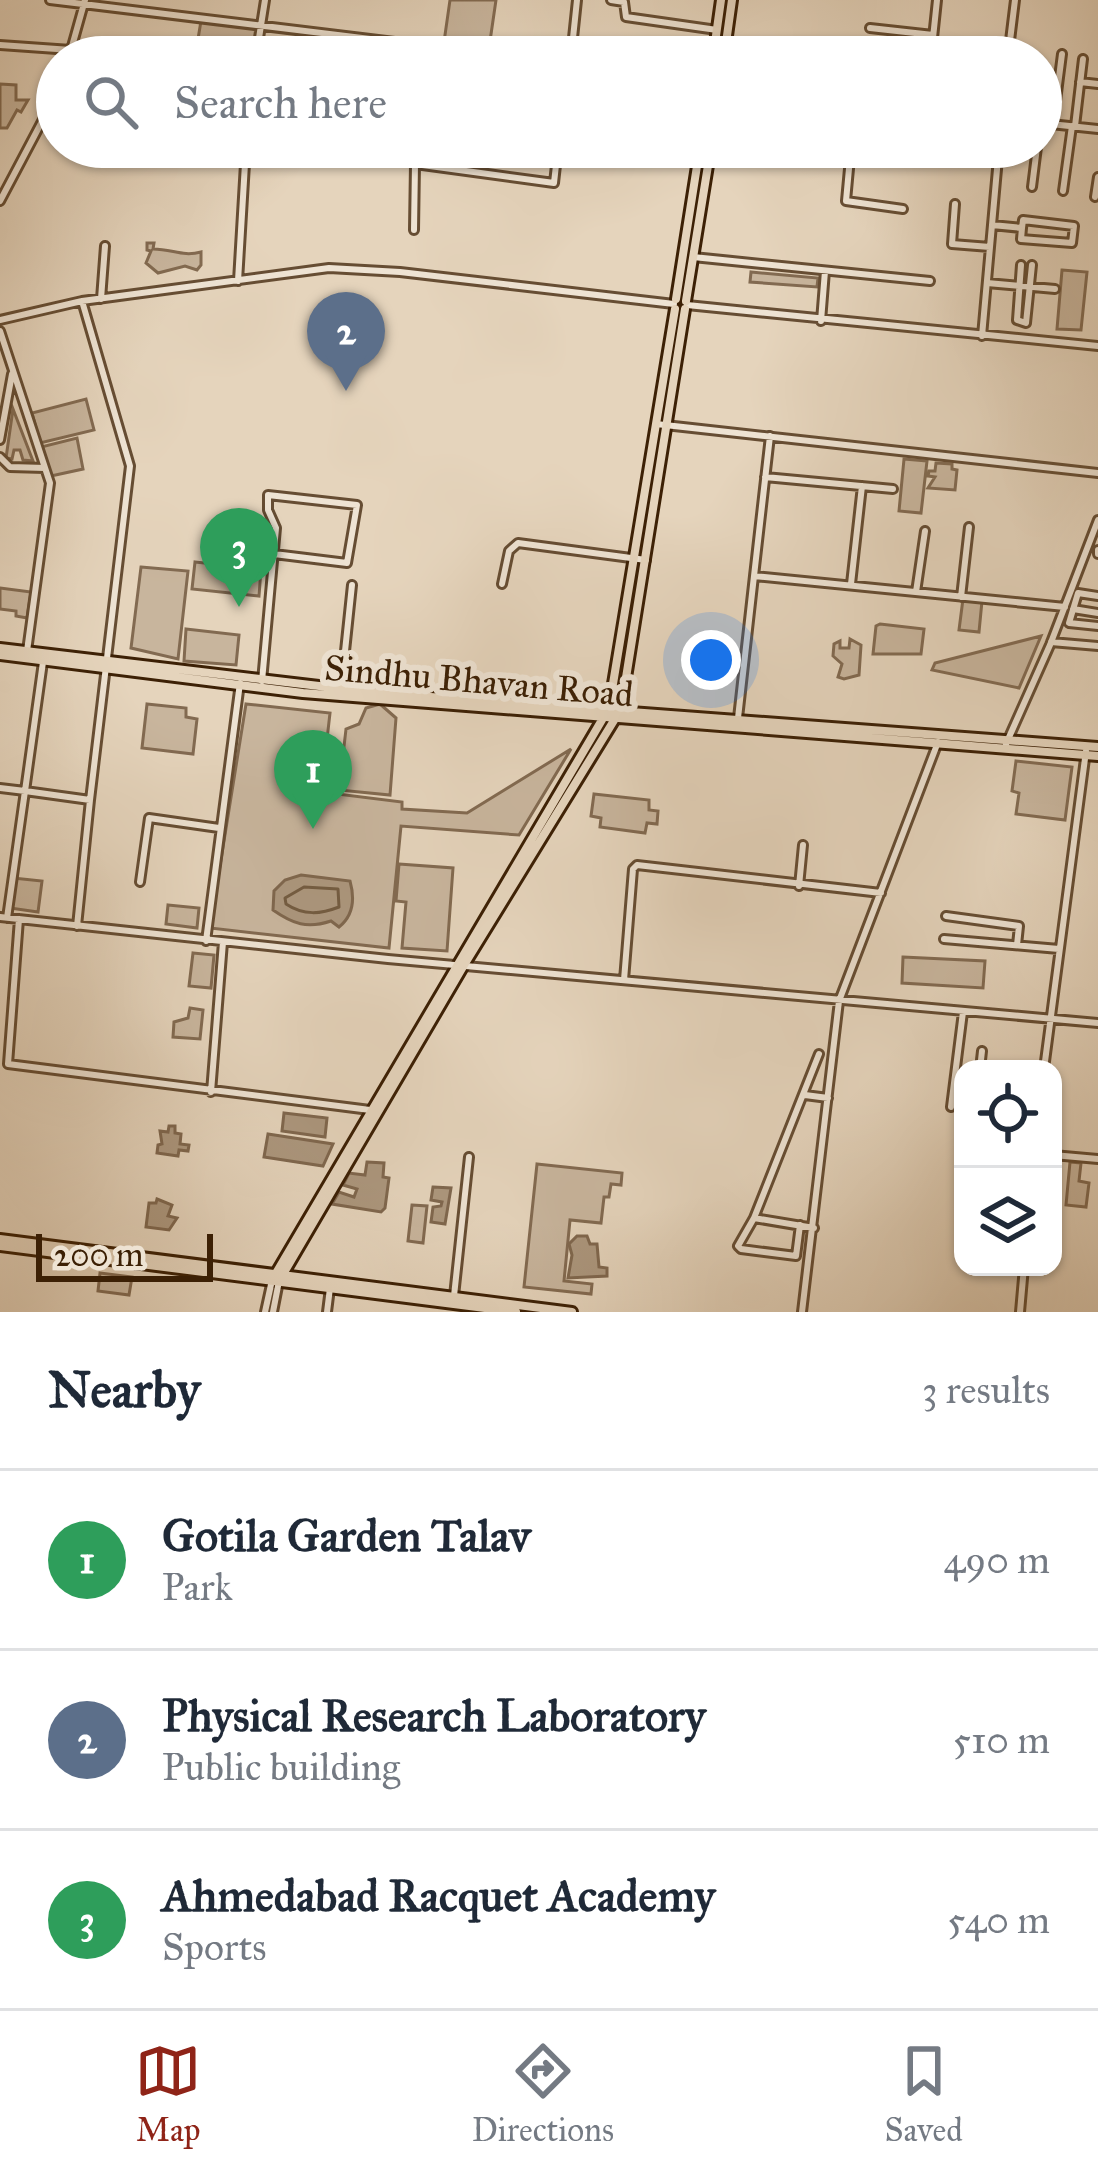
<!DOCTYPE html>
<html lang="en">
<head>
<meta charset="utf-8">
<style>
  body { margin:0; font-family:"IM FELL Great Primer",serif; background:#f6f6f7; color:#1f2937 }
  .controls { position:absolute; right:36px; bottom:36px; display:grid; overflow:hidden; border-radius:24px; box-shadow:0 3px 9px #0004 }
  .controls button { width:108px; height:108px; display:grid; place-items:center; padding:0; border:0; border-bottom:3px solid #e0e1e3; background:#fff; color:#1f2937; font:60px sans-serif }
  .scale { position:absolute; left:36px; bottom:30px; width:177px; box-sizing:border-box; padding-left:12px; border:6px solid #3c2005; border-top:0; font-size:33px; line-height:42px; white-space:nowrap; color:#3c2005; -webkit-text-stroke:9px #eee3d3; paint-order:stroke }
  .you { position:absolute; left:711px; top:660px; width:42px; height:42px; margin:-30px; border:9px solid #fff; border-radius:50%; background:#1a73e8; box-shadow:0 0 0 18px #1a73e833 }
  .badge { display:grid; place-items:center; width:78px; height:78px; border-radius:50%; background:#8f2418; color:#fff; font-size:39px; font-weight:700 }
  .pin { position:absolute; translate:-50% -99px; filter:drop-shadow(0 3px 6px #0008) }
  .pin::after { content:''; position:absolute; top:63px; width:42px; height:36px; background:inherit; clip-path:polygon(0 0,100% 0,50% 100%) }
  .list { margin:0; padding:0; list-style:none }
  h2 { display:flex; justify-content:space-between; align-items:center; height:156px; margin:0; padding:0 48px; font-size:51px }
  h2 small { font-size:39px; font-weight:400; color:#747a83 }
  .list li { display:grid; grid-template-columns:78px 1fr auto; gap:36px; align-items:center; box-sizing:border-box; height:180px; padding:0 48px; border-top:3px solid #e0e1e3 }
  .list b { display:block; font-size:45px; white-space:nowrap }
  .list p { margin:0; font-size:39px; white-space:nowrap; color:#747a83 }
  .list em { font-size:39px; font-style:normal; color:#747a83 }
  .icon { flex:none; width:66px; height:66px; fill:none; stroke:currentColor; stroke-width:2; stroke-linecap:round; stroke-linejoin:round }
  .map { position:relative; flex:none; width:1098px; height:1312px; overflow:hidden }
  .search { position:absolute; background:#fff; box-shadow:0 3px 9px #0004; left:36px; right:36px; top:36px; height:132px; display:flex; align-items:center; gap:30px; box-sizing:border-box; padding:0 42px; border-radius:66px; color:#747a83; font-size:45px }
  .sheet { height:696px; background:#fff }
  nav { display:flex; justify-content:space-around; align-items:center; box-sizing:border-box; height:168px; border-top:3px solid #e0e1e3; background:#fff; font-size:33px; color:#747a83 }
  nav a { display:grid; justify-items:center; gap:6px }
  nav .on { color:#8f2418 }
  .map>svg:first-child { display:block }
</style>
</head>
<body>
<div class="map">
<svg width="1098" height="1312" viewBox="0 0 1098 1312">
  <rect width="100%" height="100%" fill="#e5d4bc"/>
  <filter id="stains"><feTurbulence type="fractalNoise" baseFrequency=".00167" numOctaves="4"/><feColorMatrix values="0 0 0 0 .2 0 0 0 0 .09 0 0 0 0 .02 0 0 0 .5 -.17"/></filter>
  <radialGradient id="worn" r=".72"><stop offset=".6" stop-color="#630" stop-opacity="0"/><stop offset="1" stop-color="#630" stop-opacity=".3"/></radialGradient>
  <path fill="#c8b59d" stroke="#826a51" stroke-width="3" d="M450,0h46l-7,48 -45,-6z
    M201,21l56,7 -4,29h-58z
    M0,84l16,1v15h12l-7,12 -4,-2 -10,18h-7z
    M147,243h7l-1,6c20,0 29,8 48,3v13l-4,5 -12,-4 -27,7 -12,-10 5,-12 -4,-1z
    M1062,270l25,2 -6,58 -24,-1z
    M751,272l67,6 -1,9 -67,-5z
    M86,399l8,31 -54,13 -8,-30z
    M13,409l20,52 -10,-1 -3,-10h-6l-2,9 -6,-1z
    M77,438l6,31 -32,7 -10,-29z
    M904,459l23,2 -6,52 -22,-2z
    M936,463l16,1v5l5,1 -2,20 -27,-2 7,-11 -7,-1 1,-5h6z
    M195,562l66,7 -2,27 -67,-7z
    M141,567l47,4 -10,88 -47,-11z
    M0,588l31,4 -4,26 -11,-2v-5l-16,-2z
    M963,599l19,2 -3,31 -20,-2z
    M880,624l44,5 -3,25h-48l3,-28z
    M186,629l53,6 -3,30 -52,-4z
    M1041,636l-22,52 -87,-18 3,-7z
    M850,639l11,6 -2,30 -15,4 -6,-2 4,-13 -9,-8 1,-12 6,-3v7h9z
    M147,704l39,4v9l11,2 -4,35 -51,-6z
    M246,704l84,9 -9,79 81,10v7l65,4 104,-64 -52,86 -118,-9 -12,122 -179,-20z
    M380,704l16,14 -6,77 -51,-5 7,-61 13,-5 7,-16z
    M1016,761l56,6 -7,53 -49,-6 3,-21 -7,-2z
    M594,794l55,6v10l9,1 -1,13 -10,-1 -2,10 -45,-6 1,-9 -10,-2z
    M399,864l54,4 -6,83 -45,-3 4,-46 -10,-1z
    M13,878l29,3 -4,31 -28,-4z
    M168,905l31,3 -2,20 -31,-4z
    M193,953l21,2 -3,33 -22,-2z
    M903,957l82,4 -2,27 -81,-5z
    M190,1008l13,2 -3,29 -27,-2 1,-15 14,-4z
    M1070,1162l11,1 -2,18 10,2 -3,24 -20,-2z
    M537,1164l85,9 -1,12 -10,-1 -2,13h-5l-3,26 -31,-3 -6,61 28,3 -1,10 -67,-7z
    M412,1205l15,1 -4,37 -15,-2z
    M100,1273l32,4 -3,18 -31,-4z"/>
  <path fill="#ac977e" stroke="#7f674e" stroke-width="3" d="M301,875l49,6c5,18 4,34 -11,46l-8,-6c-24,8 -38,3 -58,-11l1,-19 11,-11z
    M284,1113l43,5 -2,19 -43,-6z
    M169,1126h6v7l6,1 -1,10 9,1 -1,6 -9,-1 -1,6 -21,-3 1,-8 4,-1 -2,-13 8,1z
    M268,1134l65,10 -10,22 -59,-9z
    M367,1162l17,1 -1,14 6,1 -4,30 -4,4 -49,-8 7,-12 15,5 3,-8 -14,-4 6,-12 16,2z
    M433,1187l18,1 -6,36 -14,-2 2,-15 8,-1 1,-4 -11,-2z
    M157,1199l15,6 -4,11 9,2 -8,12 -23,-3 3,-24h7z
    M577,1236h10l3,8h7l2,23 8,1v8l-39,2 4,-23 -3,-11z"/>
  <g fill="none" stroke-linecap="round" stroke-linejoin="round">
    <path stroke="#745c42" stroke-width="3" d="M304,887l34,2 1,18c-18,7 -35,9 -53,-3l-1,-6z"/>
    <defs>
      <path id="minor" d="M50,0l468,57
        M611,0l13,2 2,15 91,13
        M870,28l63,7
        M0,45l71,5
        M70,54l28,3
        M69,57l16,-57
        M256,57l9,-57
        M571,57l6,-57
        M931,57l6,-57
        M1008,57l7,-57
        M1080,82l18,2
        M1041,123l57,6
        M1053,124l9,-70
        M1075,126l8,-67
        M851,147l-5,54 57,8
        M1032,187l5,-40
        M1063,191l9,-65
        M1095,197l3,-20
        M0,201l57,-108
        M955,204l-3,40 38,3
        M992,225l30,3 1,-8 51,6 -2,17 -51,-4 1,-11
        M414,230l1,-66 139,19 4,-36
        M693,257l237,24
        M1021,265l-4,55 9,3 6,-58
        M238,281l8,-134
        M987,283l68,6
        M101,299l4,-53
        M687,305l411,41
        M0,320l82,-19 247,-33 71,4 274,32
        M821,321l4,-50
        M0,331l50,152 -23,168
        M982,336l17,-189
        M656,424l442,49
        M0,440l12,-66
        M0,457l10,10 35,1
        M765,477l128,12
        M1098,550v4
        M754,576l16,-140
        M502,584l7,-33 9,-8 128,17
        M851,584l11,-98
        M916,592l9,-61
        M1098,596l-20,-3 -9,30 29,3
        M961,597l8,-70
        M1073,609l25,4
        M1051,642l47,4
        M43,662l-18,129 65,9 40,-334 -48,-165
        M262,681l14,-153 -8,-18v-15l89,10 -10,58 -73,-9
        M341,689l11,-104
        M738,718l16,-142 311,31
        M1006,744l44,-99 48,-125
        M0,788l25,3 -18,127
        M140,882l9,-64 70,10
        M799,886l4,-41
        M946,916l73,10 -2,19
        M0,917l388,42 710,64
        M19,919l-11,145 362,46
        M77,926l13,-126
        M944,939l115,10
        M206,941l34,-258
        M624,980l9,-111 4,-4 244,28
        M980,1069l2,-18
        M1044,1069l42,-318
        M211,1092l12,-150
        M805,1095l23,3
        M951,1107l12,-95
        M1053,1155l45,4
        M754,1218l-16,28 3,3 55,7 4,-31
        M814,1228l-60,-10 65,-164
        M454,1296l15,-139
        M265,1312l7,-32
        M273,1312l6,-31
        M327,1312l3,-24
        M802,1312l37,-311 99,-259
        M1020,1312l4,-45"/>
      <path id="major" d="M713,57l8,-57
        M724,57l8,-57
        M676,299l24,-152
        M686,301l25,-154
        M0,648l378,45 720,54
        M0,655l303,38 795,63
        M0,1239l572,73
        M0,1246l516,66
        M272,1280l337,-572 66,-399
        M279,1281l185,-316 157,-256 64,-400"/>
    </defs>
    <use href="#minor" stroke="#664d33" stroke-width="12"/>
    <use href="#major" stroke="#3c2005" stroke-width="14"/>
    <use href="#minor" stroke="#eee3d3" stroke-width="6"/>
    <use href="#major" stroke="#e5d4bc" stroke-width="8"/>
  </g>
  <g text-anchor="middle" stroke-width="12" stroke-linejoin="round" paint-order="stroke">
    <g font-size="36" fill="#3c2005" stroke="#eee3d3">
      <text transform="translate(479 680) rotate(5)" y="13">Sindhu Bhavan Road</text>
    </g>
  </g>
  <rect width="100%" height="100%" filter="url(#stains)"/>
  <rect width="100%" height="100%" fill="url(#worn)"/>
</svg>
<div class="controls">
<button><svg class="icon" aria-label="locate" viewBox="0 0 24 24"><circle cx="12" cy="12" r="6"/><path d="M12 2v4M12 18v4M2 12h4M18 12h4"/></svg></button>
<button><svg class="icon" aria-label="layers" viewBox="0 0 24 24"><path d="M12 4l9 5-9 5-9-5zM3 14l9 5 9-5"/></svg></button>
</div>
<div class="scale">200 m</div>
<div class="you"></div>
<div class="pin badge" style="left:313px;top:829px;background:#2e9e5b">1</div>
<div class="pin badge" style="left:346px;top:391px;background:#5c6f8a">2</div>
<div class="pin badge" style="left:239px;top:607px;background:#2e9e5b">3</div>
<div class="search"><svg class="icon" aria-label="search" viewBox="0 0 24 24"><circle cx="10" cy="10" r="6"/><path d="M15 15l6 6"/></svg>Search here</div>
</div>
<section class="sheet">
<h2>Nearby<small>3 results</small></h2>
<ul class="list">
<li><span class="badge" style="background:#2e9e5b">1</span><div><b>Gotila Garden Talav</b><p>Park</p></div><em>490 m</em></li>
<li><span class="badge" style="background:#5c6f8a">2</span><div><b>Physical Research Laboratory</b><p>Public building</p></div><em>510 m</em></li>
<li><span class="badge" style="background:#2e9e5b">3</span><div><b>Ahmedabad Racquet Academy</b><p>Sports</p></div><em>540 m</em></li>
</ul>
</section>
<nav>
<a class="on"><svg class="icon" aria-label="map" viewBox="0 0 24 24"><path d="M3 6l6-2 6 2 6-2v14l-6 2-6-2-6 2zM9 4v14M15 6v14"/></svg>Map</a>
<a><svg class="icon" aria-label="directions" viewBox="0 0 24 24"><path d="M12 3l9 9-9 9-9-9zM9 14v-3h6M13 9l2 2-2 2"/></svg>Directions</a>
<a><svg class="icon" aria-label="saved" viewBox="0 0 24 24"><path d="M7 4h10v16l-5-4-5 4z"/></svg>Saved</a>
</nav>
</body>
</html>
